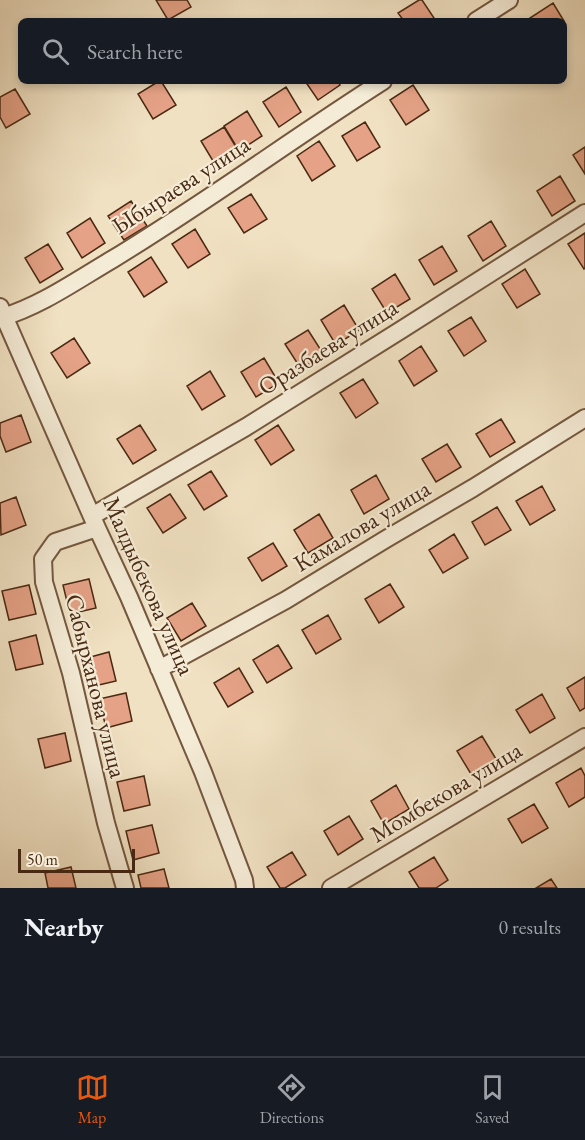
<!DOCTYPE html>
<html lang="en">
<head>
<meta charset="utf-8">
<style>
  body { margin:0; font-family:"EB Garamond",serif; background:#242831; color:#f1f3f6 }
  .scale { position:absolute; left:18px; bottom:15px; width:117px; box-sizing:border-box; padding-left:6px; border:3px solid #4a2913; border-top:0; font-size:16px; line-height:21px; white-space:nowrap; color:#4a2913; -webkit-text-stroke:4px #f5ecd7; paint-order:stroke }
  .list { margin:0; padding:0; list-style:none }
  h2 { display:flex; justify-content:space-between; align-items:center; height:78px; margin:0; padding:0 24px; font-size:26px }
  h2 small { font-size:20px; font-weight:400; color:#9ea1a6 }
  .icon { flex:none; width:33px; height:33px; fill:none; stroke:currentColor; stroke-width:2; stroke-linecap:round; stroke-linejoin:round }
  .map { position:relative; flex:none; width:585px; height:888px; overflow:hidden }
  .search { position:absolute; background:#171b24; box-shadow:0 3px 9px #0003; left:18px; right:18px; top:18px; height:66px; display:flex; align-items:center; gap:15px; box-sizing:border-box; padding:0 21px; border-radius:9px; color:#9ea1a6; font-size:22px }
  .sheet { height:168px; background:#171b24 }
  nav { display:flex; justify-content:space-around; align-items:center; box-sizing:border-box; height:84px; border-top:2px solid #363941; background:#171b24; font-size:16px; color:#9ea1a6 }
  nav a { display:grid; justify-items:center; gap:3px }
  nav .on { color:#ea580c }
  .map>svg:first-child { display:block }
</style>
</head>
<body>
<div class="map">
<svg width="585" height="888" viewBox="0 0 585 888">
  <rect width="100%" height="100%" fill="#f0e1c2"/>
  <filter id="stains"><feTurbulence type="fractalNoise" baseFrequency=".00333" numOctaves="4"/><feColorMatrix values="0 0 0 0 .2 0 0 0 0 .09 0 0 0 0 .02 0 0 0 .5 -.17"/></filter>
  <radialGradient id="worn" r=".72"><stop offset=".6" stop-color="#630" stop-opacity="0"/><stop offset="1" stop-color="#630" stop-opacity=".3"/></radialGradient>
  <path fill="#e5a286" stroke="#4a2913" stroke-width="1.5" d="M156,0h31l4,7 -23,13z
    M419,0h3l14,21h-32l-6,-8z
    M553,3l11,18h-32l-2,-3z
    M159,81h2l15,24 -23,14 -15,-25z
    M305,81h33l2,4 -22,15z
    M413,85l16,25 -23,15 -16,-25z
    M286,87l15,25 -22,15 -16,-25z
    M15,89l15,25 -24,14 -6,-11v-20z
    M247,111l15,25 -23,15 -15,-25z
    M365,122l15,25 -23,14 -15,-25z
    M224,127l15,25 -23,14 -15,-25z
    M319,141l16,25 -23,15 -15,-25z
    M585,147v27l-12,-19z
    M560,176l15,25 -23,15 -15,-25z
    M251,194l16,25 -23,14 -16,-25z
    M131,201l16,25 -23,14 -16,-24z
    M90,218l15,25 -23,15 -15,-25z
    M491,221l15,25 -23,15 -15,-25z
    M195,229l15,25 -22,14 -16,-24z
    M585,233v35l-1,1 -16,-25z
    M48,244l15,25 -23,14 -15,-25z
    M442,246l15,25 -23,14 -15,-25z
    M151,257l16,25 -23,15 -16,-25z
    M525,269l15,25 -23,14 -15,-24z
    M395,274l15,25 -23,14 -15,-24z
    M344,305l15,25 -23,15 -15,-25z
    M471,317l15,24 -22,15 -16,-25z
    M308,330l16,25 -23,14 -16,-25z
    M74,338l16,25 -23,15 -16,-25z
    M421,346l16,25 -23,15 -15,-25z
    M264,358l15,25 -23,14 -15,-25z
    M210,371l15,25 -23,14 -15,-24z
    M363,379l15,24 -22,15 -16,-25z
    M21,415l10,27 -25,10 -6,-16v-13z
    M501,419l14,23 -25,15 -14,-23z
    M140,425l16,25 -23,14 -16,-25z
    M278,425l16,25 -23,15 -16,-25z
    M447,444l14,23 -25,15 -14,-23z
    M211,471l16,25 -23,14 -16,-25z
    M376,475l13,24 -25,15 -13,-24z
    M542,486l13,24 -25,15 -14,-24z
    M170,494l16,24 -23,15 -16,-25z
    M16,497l10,28 -25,10 -1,-32z
    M497,507l14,23 -26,15 -13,-23z
    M319,514l14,24 -25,15 -14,-23z
    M454,534l14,24 -25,15 -14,-23z
    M273,543l14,23 -25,15 -14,-23z
    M89,579l7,29 -26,6 -7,-29z
    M390,584l14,23 -25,16 -14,-24z
    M29,585l7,29 -27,6 -7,-29z
    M192,603l14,23 -25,15 -14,-23z
    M328,615l13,24 -25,15 -14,-24z
    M36,635l7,29 -27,6 -7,-28z
    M278,645l14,23 -25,15 -14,-23z
    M109,652l7,29 -26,6 -7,-28z
    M239,668l14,24 -25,15 -14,-24z
    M585,677v31l-5,3 -13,-23z
    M126,693l6,28 -26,7 -7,-29z
    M542,694l13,24 -25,15 -14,-23z
    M65,733l6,28 -26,7 -7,-29z
    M482,736l14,23 -25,15 -14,-23z
    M581,768l4,8v21l-16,10 -13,-24z
    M144,776l6,29 -26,6 -7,-29z
    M396,785l13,24 -25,15 -13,-23z
    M534,804l14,24 -26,15 -14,-24z
    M349,816l14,23 -25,16 -14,-24z
    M152,825l7,28 -26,7 -7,-29z
    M292,852l14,23 -21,13h-5l-13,-21z
    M434,857l14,23 -12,8h-17l-10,-16z
    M71,867l5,21h-28l-3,-15z
    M164,869l5,19h-28l-3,-13z
    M551,879l6,9h-21z"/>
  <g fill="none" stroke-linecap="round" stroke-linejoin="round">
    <defs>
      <path id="minor" d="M476,21l33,-21
        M0,307l97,221 32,69 74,175 41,108 1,8
        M0,318c41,-12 77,-38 113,-59 92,-56 179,-120 270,-178
        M92,516l154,-89 155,-97 184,-117
        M97,528l-42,14 -12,17 1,23 27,91 35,150 19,65
        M159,669l127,-69 100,-61 87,-51 112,-70
        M331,888l254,-151"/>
    </defs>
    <use href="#minor" stroke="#74573f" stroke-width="20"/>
    <use href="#minor" stroke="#f5ecd7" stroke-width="16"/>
  </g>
  <g text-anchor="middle" stroke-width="4.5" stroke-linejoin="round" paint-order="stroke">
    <g font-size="24" fill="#4a2913" stroke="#f5ecd7">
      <text transform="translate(181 185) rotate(-33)" y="8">Ыбыраева улица</text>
      <text transform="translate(328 347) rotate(-32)" y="8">Оразбаева улица</text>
      <text transform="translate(362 526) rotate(-31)" y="8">Камалова улица</text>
      <text transform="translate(149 586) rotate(66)" y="8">Малдыбекова улица</text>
      <text transform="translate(96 686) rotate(76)" y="8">Сабырханова улица</text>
      <text transform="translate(446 792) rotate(-31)" y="8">Момбекова улица</text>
    </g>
  </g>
  <rect width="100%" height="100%" filter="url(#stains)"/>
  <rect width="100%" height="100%" fill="url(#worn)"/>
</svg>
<div class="scale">50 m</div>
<div class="search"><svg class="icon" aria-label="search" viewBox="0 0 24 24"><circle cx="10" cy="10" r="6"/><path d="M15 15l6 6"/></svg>Search here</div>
</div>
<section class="sheet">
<h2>Nearby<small>0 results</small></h2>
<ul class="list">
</ul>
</section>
<nav>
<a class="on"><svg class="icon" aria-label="map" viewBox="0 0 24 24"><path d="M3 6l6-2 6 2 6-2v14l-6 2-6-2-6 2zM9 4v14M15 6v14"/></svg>Map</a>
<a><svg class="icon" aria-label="directions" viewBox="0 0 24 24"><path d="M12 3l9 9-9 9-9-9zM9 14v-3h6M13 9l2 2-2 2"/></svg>Directions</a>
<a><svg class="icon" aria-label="saved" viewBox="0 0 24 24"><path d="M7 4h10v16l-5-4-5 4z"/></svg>Saved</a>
</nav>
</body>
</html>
